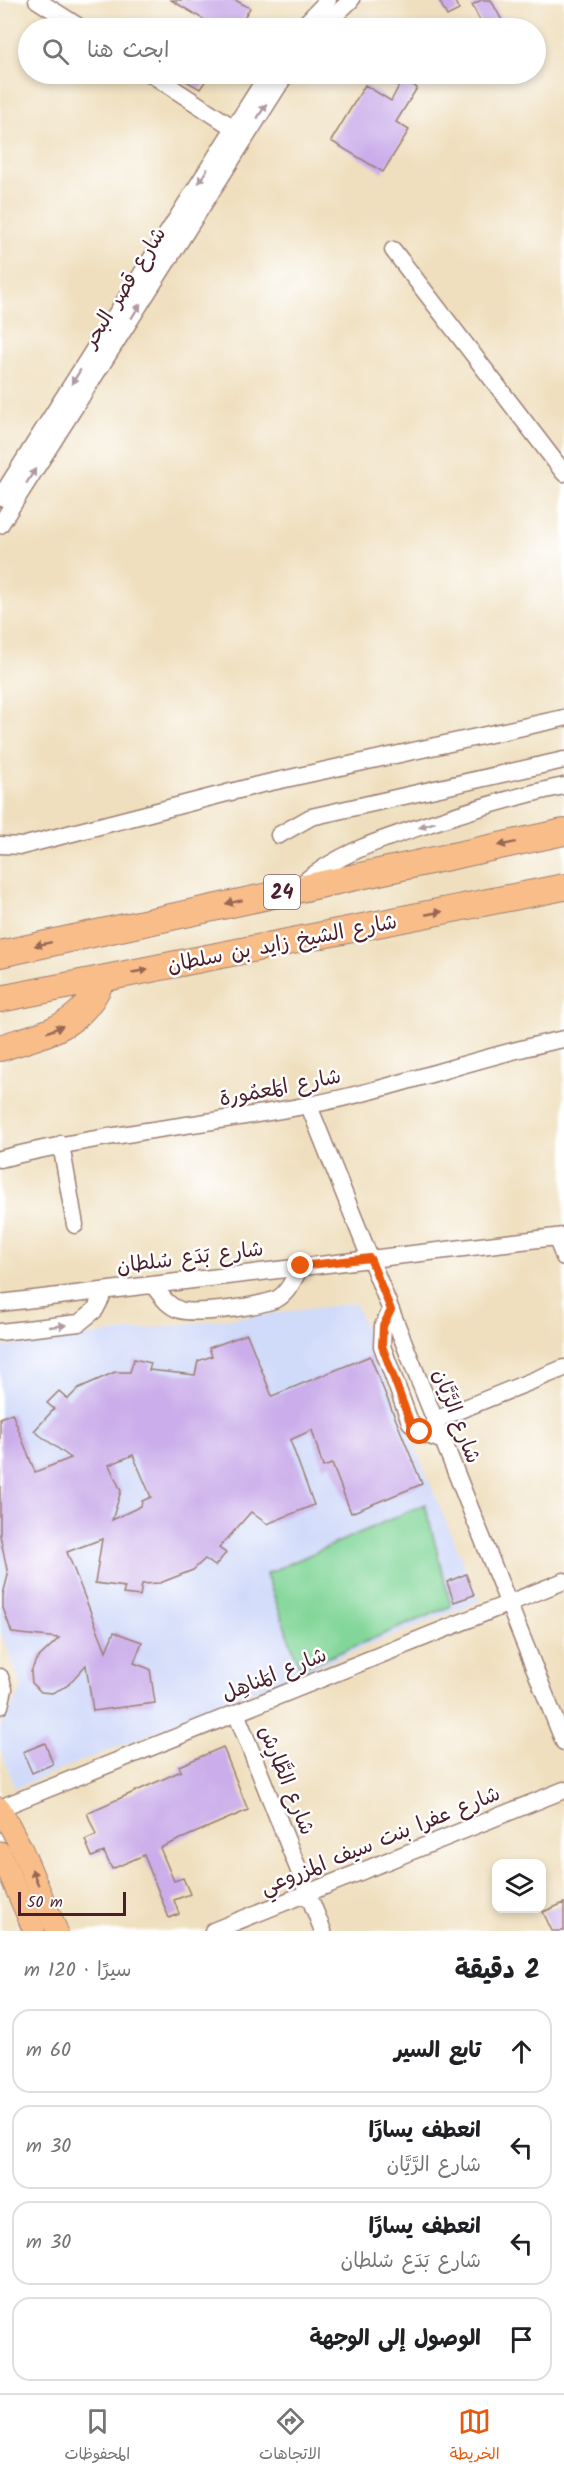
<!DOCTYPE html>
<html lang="ar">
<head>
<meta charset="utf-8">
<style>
  body { margin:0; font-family:Kalam,"Playpen Sans Arabic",sans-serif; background:#f2f2f2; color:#202124; direction:rtl }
  .controls { position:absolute; right:18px; bottom:18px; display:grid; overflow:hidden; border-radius:12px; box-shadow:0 3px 9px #0003 }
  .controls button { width:54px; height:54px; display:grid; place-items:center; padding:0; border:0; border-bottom:2px solid #e0e0e0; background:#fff; color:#202124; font:30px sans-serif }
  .scale { position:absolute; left:18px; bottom:15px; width:108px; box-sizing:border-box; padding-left:6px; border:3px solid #4a1f2b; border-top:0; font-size:16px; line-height:21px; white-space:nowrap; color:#4a1f2b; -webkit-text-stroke:4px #fff; paint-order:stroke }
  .stop { position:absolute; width:18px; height:18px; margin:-14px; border:4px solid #ea580c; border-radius:50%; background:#fff }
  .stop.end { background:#ea580c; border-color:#fff; box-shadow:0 2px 6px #0008 }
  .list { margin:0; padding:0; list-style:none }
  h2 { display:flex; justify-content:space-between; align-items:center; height:78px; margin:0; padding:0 24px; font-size:26px }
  h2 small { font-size:20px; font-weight:400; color:#757577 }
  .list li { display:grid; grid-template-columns:39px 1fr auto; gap:18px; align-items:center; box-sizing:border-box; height:84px; margin:0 12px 12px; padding:0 12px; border:2px solid #e0e0e0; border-radius:18px }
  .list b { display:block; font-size:22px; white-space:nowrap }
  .list p { margin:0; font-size:20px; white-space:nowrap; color:#757577 }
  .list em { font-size:20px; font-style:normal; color:#757577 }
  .icon { flex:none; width:33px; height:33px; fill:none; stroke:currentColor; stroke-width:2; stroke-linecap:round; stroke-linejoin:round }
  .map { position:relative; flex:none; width:564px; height:1931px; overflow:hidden; direction:ltr }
  .search { position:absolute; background:#fff; box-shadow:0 3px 9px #0003; left:18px; right:18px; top:18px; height:66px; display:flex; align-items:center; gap:15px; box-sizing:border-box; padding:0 21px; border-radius:33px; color:#757577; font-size:22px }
  .sheet { height:462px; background:#fff }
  nav { display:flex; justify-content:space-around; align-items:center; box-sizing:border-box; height:84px; border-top:2px solid #e0e0e0; background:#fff; font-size:16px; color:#757577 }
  nav a { display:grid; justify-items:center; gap:3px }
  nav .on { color:#ea580c }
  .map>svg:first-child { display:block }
</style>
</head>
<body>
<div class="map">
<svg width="564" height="1931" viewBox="0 0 564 1931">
  <rect width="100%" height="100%" fill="#fff"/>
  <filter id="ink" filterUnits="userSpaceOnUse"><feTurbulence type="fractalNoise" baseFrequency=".0167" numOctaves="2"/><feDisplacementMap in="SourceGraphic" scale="12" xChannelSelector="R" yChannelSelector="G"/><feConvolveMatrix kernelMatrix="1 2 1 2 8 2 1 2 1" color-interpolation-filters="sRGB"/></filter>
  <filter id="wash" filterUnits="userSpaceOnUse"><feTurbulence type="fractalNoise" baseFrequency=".008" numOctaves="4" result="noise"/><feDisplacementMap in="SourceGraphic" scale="24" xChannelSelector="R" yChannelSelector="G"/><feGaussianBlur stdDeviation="1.35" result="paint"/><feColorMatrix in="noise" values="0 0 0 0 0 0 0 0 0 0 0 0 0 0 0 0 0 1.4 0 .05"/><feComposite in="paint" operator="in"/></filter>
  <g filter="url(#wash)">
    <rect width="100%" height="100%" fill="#efdfbe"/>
    <path fill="#d0daf9" d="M355,1303l124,298 -464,187 -15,-40v-21l23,-39 -23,-58v-283z"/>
    <path fill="#82d699" stroke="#667a62" stroke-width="1.5" d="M425,1504l26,102 -151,63 -34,-95z"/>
    <g id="blocks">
      <path fill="#caadea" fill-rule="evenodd" d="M171,0h64l15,8 -12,20 -16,-5 -4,5z
        M439,0h15l5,10 -12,6z
        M481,0h10l15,28h-22l-12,-23z
        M174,74h36l-10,15z
        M403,78l14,10 -21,34 13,8 -26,42 -52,-31 34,-56 26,16z
        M247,1334l25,62 98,-40 52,128 -71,29 -19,-49 -9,3 -11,-37 -22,10 24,65 -47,19 -16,-12 -32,36 7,5 -11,13 -10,-7 -12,11 -33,13 -18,1 -2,12 -17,-2 2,-7 -30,-4 7,-44 -35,13 39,99 8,-19 28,10 -8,21 16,6 5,34 -62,8 -7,-46 -19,21 -15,7 -11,-1 -9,-9 -1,-11 5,-12 23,-22 -47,-5 -9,-25v-13l5,-20 -8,-40v-117l12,-5 23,59 36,-14 -37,-27 20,-22 -7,-6 12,-12 9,8 11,-11 36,-16h15l4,-13 17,4 -2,7 46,5 3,-14 14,-5 -3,-8zM133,1455l18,42 -9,4 -1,5 -29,14 9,-29 -12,-26z
        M466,1574l8,21 -20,7 -7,-20z
        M45,1743l8,21 -21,9 -9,-21z
        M223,1747l25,63 -88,38 14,33 9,-3 7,16 -16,6 5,14 -10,4 -25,-63 -32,14 -8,-17 -12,5 -7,-17 11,-5 -9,-22 94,-42 -2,-5z
        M564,1903v28h-12l-9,-19z"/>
    </g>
  </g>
  <g filter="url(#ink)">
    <use href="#blocks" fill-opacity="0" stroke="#9c7f74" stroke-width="1.5"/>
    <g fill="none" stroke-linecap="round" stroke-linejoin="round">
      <defs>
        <path id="minor" d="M37,0l44,28
          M301,28l27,-28
          M322,28l29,-28
          M151,74l92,60
          M393,250l171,223
          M0,498l268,-424
          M0,525l286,-451
          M279,835l32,-18 253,-57
          M0,845l22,1 236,-61 306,-67
          M298,887c40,-35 87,-49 137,-65 42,-14 85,-27 129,-36
          M309,1106l255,636
          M61,1144l14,81
          M0,1159c102,-26 206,-34 309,-54 86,-16 169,-49 255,-66
          M556,1237l8,20
          M153,1285c8,10 14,21 27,25 15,5 88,-4 100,-13 10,-7 15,-21 21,-31
          M0,1303l564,-67
          M391,1310l-8,16 -1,20 28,76 9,10 22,8
          M0,1332l79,-9 16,-13 10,-19
          M435,1420l129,-52
          M0,1677l4,12 -4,17
          M236,1713l87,218
          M0,1808l564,-227
          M213,1931l351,-141"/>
        <path id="major" d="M0,1808l21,39 36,84
          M0,1852l34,79"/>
        <path id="highway" d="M0,954l564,-122
          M0,999l564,-112
          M0,1048c46,-15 82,-20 102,-69"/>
      </defs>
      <use href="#minor" stroke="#9c7f74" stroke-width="19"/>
      <use href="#major" stroke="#9c7f74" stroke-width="23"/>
      <use href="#highway" stroke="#9c7f74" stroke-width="28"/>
      <use href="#minor" stroke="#fff" stroke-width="16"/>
      <use href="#major" stroke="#f8bd89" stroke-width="21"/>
      <use href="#highway" stroke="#f8bd89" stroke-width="26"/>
    </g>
    <defs><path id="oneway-solid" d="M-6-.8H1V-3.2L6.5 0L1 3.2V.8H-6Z" transform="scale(1.5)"/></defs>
    <g fill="#ae9aa0">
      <use href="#oneway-solid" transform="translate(262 111) rotate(-58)"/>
      <use href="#oneway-solid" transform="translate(203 176) rotate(122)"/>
      <use href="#oneway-solid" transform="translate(136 311) rotate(-58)"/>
      <use href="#oneway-solid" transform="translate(76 377) rotate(122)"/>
      <use href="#oneway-solid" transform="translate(31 476) rotate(-58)"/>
      <use href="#oneway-solid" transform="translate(427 825) rotate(162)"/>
      <use href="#oneway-solid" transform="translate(58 1326) rotate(-6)"/>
    </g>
    <g fill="#986655">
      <use href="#oneway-solid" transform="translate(507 844) rotate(168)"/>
      <use href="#oneway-solid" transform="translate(234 902) rotate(168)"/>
      <use href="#oneway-solid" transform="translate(434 913) rotate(-11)"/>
      <use href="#oneway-solid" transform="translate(43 944) rotate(168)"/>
      <use href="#oneway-solid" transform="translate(140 971) rotate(-11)"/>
      <use href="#oneway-solid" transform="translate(55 1029) rotate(-22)"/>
      <use href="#oneway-solid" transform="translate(35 1877) rotate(-113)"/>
    </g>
  </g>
  <g fill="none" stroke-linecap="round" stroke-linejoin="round" filter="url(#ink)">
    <path stroke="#ea580c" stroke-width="8" d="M301,1266l69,-8 21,52 -8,16 -1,20 28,76 10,10"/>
  </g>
  <g text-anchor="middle" stroke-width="5" stroke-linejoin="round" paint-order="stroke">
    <rect fill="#fff" stroke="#80626b" stroke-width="1.5" x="264" y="875" width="36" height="34" rx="4.5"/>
    <g font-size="20" font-weight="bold" fill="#4a1f2b">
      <text x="282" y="899">24</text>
    </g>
    <g font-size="21" fill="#4a1f2b" stroke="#fff">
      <text transform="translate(124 287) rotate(-58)" y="7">شارع قصر البحر</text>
      <text transform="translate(282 943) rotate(-11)" y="7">شارع الشيخ زايد بن سلطان</text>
      <text transform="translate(280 1087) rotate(-11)" y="7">شارع المَعمُورة</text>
      <text transform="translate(190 1257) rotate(-7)" y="7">شارع بَدَع سُلطان</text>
      <text transform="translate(457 1416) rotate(69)" y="7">شارع الرَّيَّان</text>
      <text transform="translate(274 1674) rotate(-22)" y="7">شارع المَناهِل</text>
      <text transform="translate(287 1780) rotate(68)" y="7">شارع الطَّارِش</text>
      <text transform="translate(380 1840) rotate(-22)" y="7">شارع عفرا بنت سيف المزروعي</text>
    </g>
  </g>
</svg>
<div class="controls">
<button><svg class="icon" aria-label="layers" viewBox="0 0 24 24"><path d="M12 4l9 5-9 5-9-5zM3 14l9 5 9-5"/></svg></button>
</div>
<div class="scale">50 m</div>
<div class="stop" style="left:420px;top:1432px"></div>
<div class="stop end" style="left:301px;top:1266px"></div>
<div class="search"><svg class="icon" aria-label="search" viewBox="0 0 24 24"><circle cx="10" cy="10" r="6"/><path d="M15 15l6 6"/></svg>ابحث هنا</div>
</div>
<section class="sheet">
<h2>2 دقيقة<small>سيرًا · 120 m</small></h2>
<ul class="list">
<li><svg class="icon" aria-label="ahead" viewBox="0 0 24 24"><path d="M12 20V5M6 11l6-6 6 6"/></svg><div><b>تابع السير</b></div><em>60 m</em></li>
<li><svg class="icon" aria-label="left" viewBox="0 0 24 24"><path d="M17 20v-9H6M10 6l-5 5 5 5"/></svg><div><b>انعطف يسارًا</b><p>شارع الرَّيَّان</p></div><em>30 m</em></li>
<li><svg class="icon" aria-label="left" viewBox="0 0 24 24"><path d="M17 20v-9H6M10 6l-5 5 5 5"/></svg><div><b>انعطف يسارًا</b><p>شارع بَدَع سُلطان</p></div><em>30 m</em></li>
<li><svg class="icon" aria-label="arrive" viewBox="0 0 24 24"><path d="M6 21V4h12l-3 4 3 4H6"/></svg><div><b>الوصول إلى الوجهة</b></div></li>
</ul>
</section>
<nav>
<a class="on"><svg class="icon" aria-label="map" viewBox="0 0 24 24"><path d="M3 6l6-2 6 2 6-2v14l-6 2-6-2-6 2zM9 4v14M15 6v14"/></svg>الخريطة</a>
<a><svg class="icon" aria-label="directions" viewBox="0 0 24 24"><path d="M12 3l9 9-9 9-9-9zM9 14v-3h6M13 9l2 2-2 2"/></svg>الاتجاهات</a>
<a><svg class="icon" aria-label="saved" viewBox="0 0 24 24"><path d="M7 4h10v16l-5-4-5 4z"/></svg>المحفوظات</a>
</nav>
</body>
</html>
